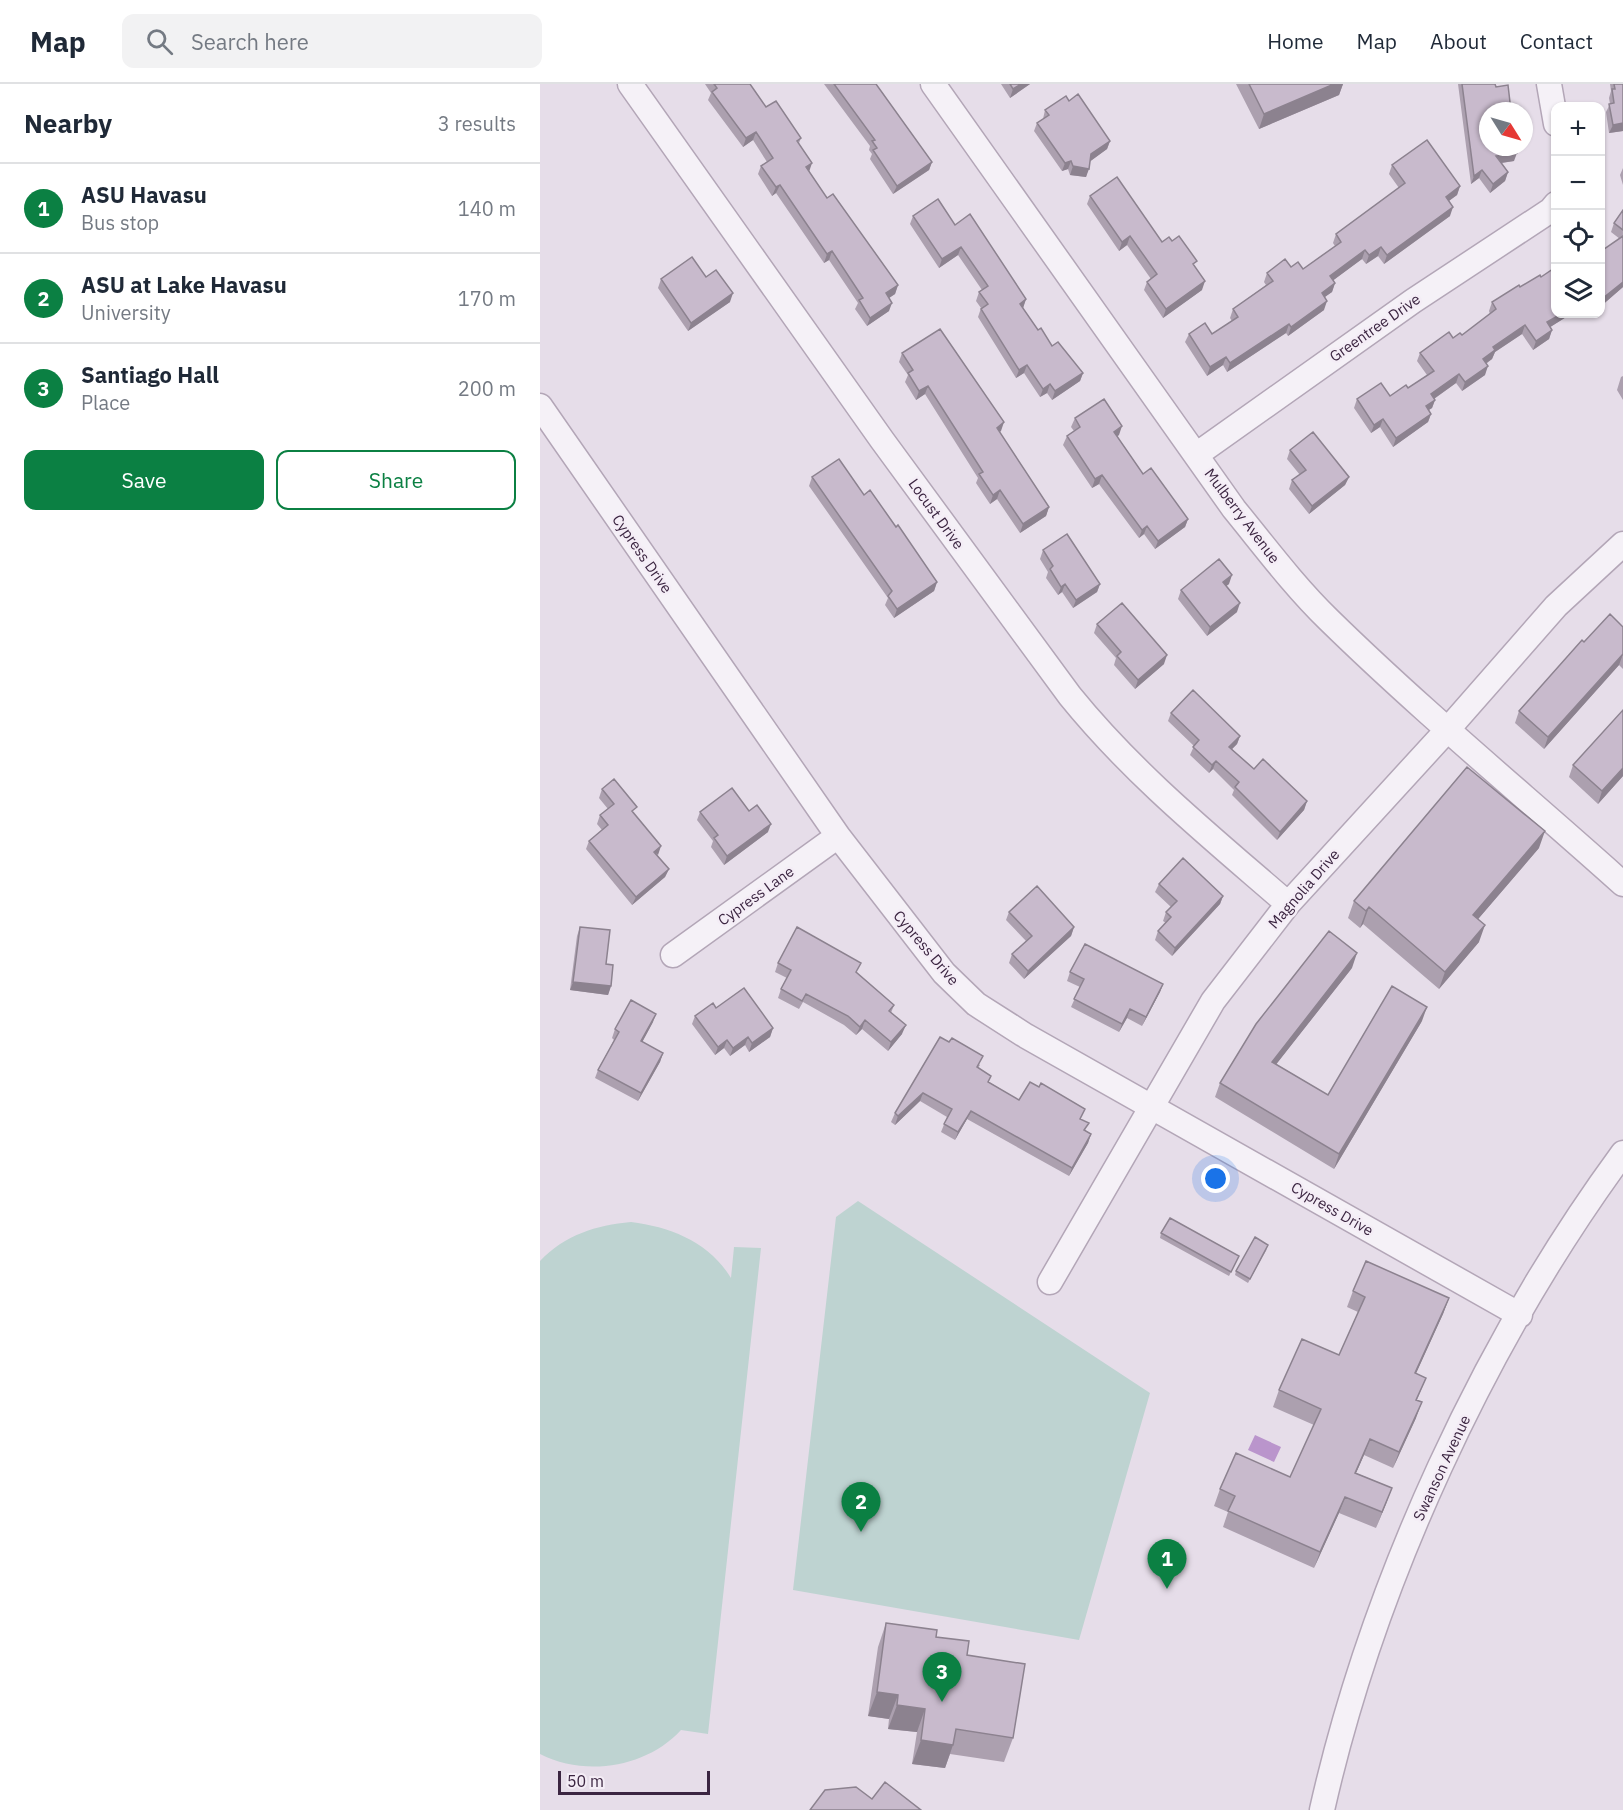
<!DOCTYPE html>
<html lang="en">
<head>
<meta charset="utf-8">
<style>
  body { margin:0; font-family:"IBM Plex Sans",sans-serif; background:#f2f2f3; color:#1f2937 }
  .controls { position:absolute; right:18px; top:18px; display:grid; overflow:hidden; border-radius:12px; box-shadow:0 2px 4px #0004 }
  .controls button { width:54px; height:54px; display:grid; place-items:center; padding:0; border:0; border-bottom:2px solid #e0e1e3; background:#fff; color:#1f2937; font:30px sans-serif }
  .compass { position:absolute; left:939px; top:18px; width:54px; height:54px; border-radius:50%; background:#fff; box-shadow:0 2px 4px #0004; rotate:127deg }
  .scale { position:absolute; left:18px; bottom:15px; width:152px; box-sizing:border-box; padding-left:6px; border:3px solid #3b2541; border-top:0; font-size:16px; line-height:21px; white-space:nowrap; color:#3b2541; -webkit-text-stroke:4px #f4edf6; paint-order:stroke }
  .you { position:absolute; left:676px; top:1095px; width:21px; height:21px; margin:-15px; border:4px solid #fff; border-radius:50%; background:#1a73e8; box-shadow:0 0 0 9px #1a73e833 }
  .badge { display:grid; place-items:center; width:39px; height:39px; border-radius:50%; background:#0b8043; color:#fff; font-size:20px; font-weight:700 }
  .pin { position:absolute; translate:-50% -50px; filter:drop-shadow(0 2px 3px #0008) }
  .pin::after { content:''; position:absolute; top:32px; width:21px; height:18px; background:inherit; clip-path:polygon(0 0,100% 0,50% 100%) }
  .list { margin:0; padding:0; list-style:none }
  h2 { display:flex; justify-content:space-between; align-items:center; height:78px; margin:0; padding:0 24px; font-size:26px }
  h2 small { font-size:20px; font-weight:400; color:#747a83 }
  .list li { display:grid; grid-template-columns:39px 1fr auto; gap:18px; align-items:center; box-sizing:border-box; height:90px; padding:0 24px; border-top:2px solid #e0e1e3 }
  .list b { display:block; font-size:22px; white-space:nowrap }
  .list p { margin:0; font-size:20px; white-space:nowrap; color:#747a83 }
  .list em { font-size:20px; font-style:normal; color:#747a83 }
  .actions { display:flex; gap:12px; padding:18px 24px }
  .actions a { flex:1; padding:14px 0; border:2px solid #0b8043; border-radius:12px; text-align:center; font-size:21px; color:#0b8043 }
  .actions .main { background:#0b8043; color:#fff }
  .icon { flex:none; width:33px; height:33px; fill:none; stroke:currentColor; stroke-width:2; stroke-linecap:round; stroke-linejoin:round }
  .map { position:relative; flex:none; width:1083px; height:1726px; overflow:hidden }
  header { display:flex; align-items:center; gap:36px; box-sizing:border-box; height:84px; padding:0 30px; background:#fff; border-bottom:2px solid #e0e1e3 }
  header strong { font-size:28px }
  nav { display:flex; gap:33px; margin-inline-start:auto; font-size:21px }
  .search { width:420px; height:54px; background:#f2f2f3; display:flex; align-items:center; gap:15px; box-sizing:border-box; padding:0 21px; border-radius:12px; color:#747a83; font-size:22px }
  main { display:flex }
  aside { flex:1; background:#fff }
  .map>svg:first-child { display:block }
</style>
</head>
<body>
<header>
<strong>Map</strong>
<div class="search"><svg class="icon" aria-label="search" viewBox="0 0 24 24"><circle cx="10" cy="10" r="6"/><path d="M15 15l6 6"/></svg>Search here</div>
<nav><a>Home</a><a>Map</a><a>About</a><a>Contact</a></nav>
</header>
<main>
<aside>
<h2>Nearby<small>3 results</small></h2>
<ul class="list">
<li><span class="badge">1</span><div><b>ASU Havasu</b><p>Bus stop</p></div><em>140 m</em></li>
<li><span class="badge">2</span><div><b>ASU at Lake Havasu</b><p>University</p></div><em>170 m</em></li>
<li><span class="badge">3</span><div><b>Santiago Hall</b><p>Place</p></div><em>200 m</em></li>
</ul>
<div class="actions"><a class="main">Save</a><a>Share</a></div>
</aside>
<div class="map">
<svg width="1083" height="1726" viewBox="0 0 1083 1726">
  <rect width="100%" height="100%" fill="#e6dde9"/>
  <path fill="#bed3d1" d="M318,1117l292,192 -71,247 -286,-50 43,-373z
    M91,1138c40,5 78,20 100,56l3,-31 27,1 -53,486 -27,-4c-35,38 -96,47 -141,24v-493c25,-26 56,-36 91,-39z"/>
  <path fill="#ba95cc" d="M715,1351l26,12 -7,15 -26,-12z"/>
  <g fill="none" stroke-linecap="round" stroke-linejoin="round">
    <defs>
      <path id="minor" d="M90,0l252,356 188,256c64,79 142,142 218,208
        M393,0l301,425c31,38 60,77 95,111 94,92 196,176 294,264
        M1009,0l7,40
        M0,322l298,430 106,137 32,31 50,32 494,279
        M656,371l217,-154 138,-91 5,-6
        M133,871l165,-119
        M510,1198l163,-281 75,-97 161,-176 107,-122 67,-62
        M782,1726c51,-227 163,-469 301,-657"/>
    </defs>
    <use href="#minor" stroke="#b3a6b7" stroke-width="27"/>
    <use href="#minor" stroke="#f5f1f7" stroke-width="24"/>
  </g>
  <path fill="#aca0af" d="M165,0h45l16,23 35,31 -2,5 10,28 18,27 71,87 -3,9 -6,4v13l-22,15 -12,-17 3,-6 -29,-43 -5,3 -48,-70 -4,3 -14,-22 3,-8 6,-4 -14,-22 -10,7 -35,-47 3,-7z
    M284,0h52l56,78 -3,8 -36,24 -23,-35 2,-5 -3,-4 1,-4z
    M461,0h29l-20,14z
    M696,0h107l-4,11 -80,34z
    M918,0h37l19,77 -12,2 6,9 -3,9 -15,12 -11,-15 -8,6z
    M1070,0h13v47l-14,2 -3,-21 4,-8 -1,-6 2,-7z
    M529,17l41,40 -3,8 -17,12 -4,16 -16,-2 -2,-6 -6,2 -28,-40 3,-8 6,-4 2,-9z
    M852,81l68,21 -3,9 -8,6 1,15 -66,48 -6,-8 -12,8 -4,-5 -29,21 2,3 -3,9 -8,5v13l-36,26 -2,-3 -59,39 -4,-7 -16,11 -22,-34 4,-8h23l20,-13 -2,-3 3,-9 33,-24 -2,-3 3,-9 24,-6 12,2 32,-23 -2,-3 3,-9 63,-46 -10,-14z
    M1083,84v17l-3,-10z
    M550,112l72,46 33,25 7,23 -39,28 -19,-28 3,-8 4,-3 -24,-34 -8,6 -32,-47z
    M1083,126v77l-23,20v-55l20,-13 -9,-7 3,-9z
    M373,132l42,9 71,74 -3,9 15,22 14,16 31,27 -3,8 -28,19 -5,-7 -7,4 -16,-24 -8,5 -38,-61 3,-9 -5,-7 3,-9 3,-2 -24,-35 -19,13 -29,-44z
    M166,193l24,25 -42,29 -30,-43 3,-9z
    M980,203l36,27h15l-21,13 2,3 -3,9 -16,11 -11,-16 -27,18 -3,7 -6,5 -1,11 -23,16 -6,-8 -22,16 1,1 -3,8 -3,2 2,4 -3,8 -35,25 -13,-20 -9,6 -17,-25 3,-9 33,-3 18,-8 19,-13 -10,-14 3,-8 33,-15 9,-3 28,-21 -1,-3 3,-9z
    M362,269l99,78 -2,1 50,75 -3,9 -26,17 -23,-34 -7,5 -14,-21 2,-5 -53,-84 -9,6 -11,-18 3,-7 -9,-13z
    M1083,292v24l-6,-10 4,-13z
    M535,334l44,17 -2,1 26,38 45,45 -3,8 -30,22 -11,-15 -5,4 -40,-54 -7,4 -29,-43 4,-9 7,-5 -3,-4z
    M750,366l59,27 -4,8 -36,29 -20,-25 3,-9 8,-5 -13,-16z
    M272,393l84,50 41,55 -3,9 -40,27 -9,-13 3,-7 -79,-112z
    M503,466l57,34 -3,8 -24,16 -11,-16 -4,3 -12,-17 2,-6 -8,-13z
    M689,500l-3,2 11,26 -30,24 -29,-37 3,-9z
    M557,540l67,40 -29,25 -21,-24 2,-7 -22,-25z
    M1083,543v42l-4,-4 -75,84 -29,-26 4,-12 65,-69z
    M631,629l69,23 -3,8 -5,5 22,20 53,32 -3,9 -27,30 -45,-45 2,-5 -21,-21 -4,4 -19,-18 4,-9 -26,-25z
    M1033,681l50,11 -25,28 -29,-27z
    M62,705l32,25 23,41 12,14 -4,8 -33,28 -46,-56 3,-8 13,-11 -5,-6 3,-9 8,-6 -9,-11z
    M209,727l19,21 -44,33 -13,-18 2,-6 -16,-21 3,-8z
    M999,764l-61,71 1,23 -40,47 -76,-65 -3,4 -12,-10 6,-17z
    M619,800l64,12 -3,8 -48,52 -17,-16 3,-9 8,-8 -3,-2 3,-9 5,-5 -16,-15z
    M469,828l65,15 -3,9 -47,43 -15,-16 3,-9 14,-13 -20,-21z
    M40,843l31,59 -3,9 -38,-5 7,-54z
    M238,879l79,10 37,32 -3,8 11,21 -14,17 -26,-22 -6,6 -12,-10 -41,-23 -4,7 -21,-11 3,-9 6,-11 -12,-6z
    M812,884l-76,96 52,31 94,-74 -88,148 -119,-72 5,-14z
    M530,888l93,12 -3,8 -18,34 -15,-8 -8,14 -48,-25 9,-20 -13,-6z
    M176,924l57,20 -3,9 -21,15 -4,-7 -15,11 -6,-8 -9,7 -23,-31 3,-8z
    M113,938l-11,20 21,11 -3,9 -22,39 -43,-23 3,-8 16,-30 -2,-2 3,-9z
    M400,953l40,28 -2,3 11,14 30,18 62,19 5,12 5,3 -3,9 -19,33 -102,-57 -12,21 -14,-8 6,-15 -27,-16 -25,24 -4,-3 4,-9z
    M621,1149l78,23 -10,20 -69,-38z
    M727,1165l-19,34 -13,-8 1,-4z
    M813,1207l96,7 -6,16 -27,59 10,5 -9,22 -1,18 -23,50 -29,-13 -8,18 36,15 -16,40 -37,-15 -25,55 -91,-41 5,-15 -14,-6 6,-17 70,-12 24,-52 -41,-18 6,-17 60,-35 19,-43 -11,-5z
    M346,1539l50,14 31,18 46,83 -9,24 -54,-8 -5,14 -33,-4 5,-32 -29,-3 1,-10 -21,-3 10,-69z"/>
  <path fill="#8c828f" d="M481,0h9l-20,14 3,-9z
    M794,0h9l-4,11 -80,34 5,-15z
    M1083,39v8l-14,2 4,-8z
    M216,48l-3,8 -10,7 3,-9z
    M570,57l-3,8 -19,14 3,-9z
    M977,69l-3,8 -21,3 3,-8z
    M531,77l-3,8 -6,2 3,-8z
    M392,78l-3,8 -36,24 4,-8z
    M272,79l-3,9 -3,-5z
    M533,82l16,3 -3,8 -16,-2z
    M942,86l-3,8 -8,6 3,-8z
    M968,88l-3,9 -15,12 3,-9z
    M240,101l-4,8 -4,3 4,-9z
    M920,102l-3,9 -14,10 3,-8z
    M913,123l-3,9 -66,48 3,-9z
    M590,152l-3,9 -8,6 3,-9z
    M421,163l-3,8 -19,13 3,-9z
    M841,163l-3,9 -12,8 3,-9z
    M825,166l-3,9 -35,26 3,-9z
    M292,167l-3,9 -5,3 3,-9z
    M665,197l-3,9 -39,28 3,-9z
    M1083,198v5l-23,20 3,-9z
    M795,199l-3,9 -14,10 4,-9z
    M358,201l-3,9 -12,8 3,-9z
    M193,209l-3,9 -42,29 3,-8z
    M486,215l-3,9 -7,5 4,-9z
    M787,217l-3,9 -36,26 3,-9z
    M352,219l-3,8 -22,15 3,-8z
    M1021,230h10l-27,17 3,-9z
    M749,240l-3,9 -59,39 3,-9z
    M985,241l-3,9 -27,18 -3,7 -13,9 4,-9 10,-12z
    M1012,246l-3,9 -16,11 3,-9z
    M686,273l-3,8 -16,11 3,-9z
    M487,281l-3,8 -8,5 3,-8z
    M948,282l-3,9 -23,16 3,-9z
    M543,289l-3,8 -28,19 3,-9z
    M919,290l-3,9 -28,20 3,-9z
    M510,300l-3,9 -7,4 3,-8z
    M388,302l-3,8 -9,6 3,-9z
    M895,316l-3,8 -10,6 4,-8z
    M891,330l-3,8 -35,25 3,-9z
    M843,335l-3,8 -9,6 3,-8z
    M464,338l-3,9 -8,5 4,-8z
    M582,342l-3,9 -8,5 3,-8z
    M562,391l-3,9 -7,4 3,-9z
    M809,393l-4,8 -36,29 3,-8z
    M460,406l-3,9 -7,5 3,-9z
    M509,423l-3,9 -26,17 3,-9z
    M648,435l-3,8 -30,22 3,-8z
    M607,442l-3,8 -5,4 3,-8z
    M692,491l-3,9 -9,7 3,-9z
    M397,498l-3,9 -40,27 3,-9z
    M525,500l-3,8 -4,3 3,-8z
    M560,500l-3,8 -24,16 3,-8z
    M700,519l-3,9 -30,24 3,-9z
    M1083,570l-4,11 -75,84 4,-12z
    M627,571l-3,9 -29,25 3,-9z
    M700,652l-3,8 -11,11 3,-8z
    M676,677l-3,8 -4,4 3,-8z
    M1083,684v8l-25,28 4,-13z
    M767,717l-3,9 -27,30 3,-8z
    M231,740l-3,8 -44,33 3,-9z
    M1005,747l-6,17 -72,84 6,-17z
    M121,762l-3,9 -4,-3z
    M129,785l-4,8 -33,28 4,-8z
    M683,812l-3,8 -48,52 3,-8z
    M829,823l-6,17 -3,4 6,-17z
    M945,841l-6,17 -40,47 6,-17z
    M534,843l-3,9 -47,43 4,-8z
    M817,869l-5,15 -85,108 5,-14z
    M33,898l38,4 -3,9 -38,-5z
    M623,900l-3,8 -18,34 4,-9z
    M887,923l-5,14 -88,148 5,-15z
    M590,925l-3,9 -8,14 3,-8z
    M116,930l-3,8 -15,28 3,-9z
    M325,936l-3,9 -6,6 4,-8z
    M366,941l-4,9 -14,17 3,-9z
    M233,944l-3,9 -21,15 3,-9z
    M208,953l-3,8 -15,11 3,-8z
    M187,956l-3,8 -9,7 3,-8z
    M123,969l-3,9 -22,39 3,-8z
    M383,1009l-3,8 -25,24 3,-9z
    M431,1027l-4,8 -12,21 3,-8z
    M551,1050l-3,9 -19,33 3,-8z
    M909,1214l-6,16 -34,75 6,-16z
    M882,1318l-6,16 -23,50 6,-16z
    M830,1355l-6,16 -15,34 6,-16z
    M852,1404l-6,16 -10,24 6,-16z
    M805,1413l-6,16 -25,55 6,-16z
    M337,1608l21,3 -9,24 -21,-3z
    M357,1621l28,4 -8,23 -29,-3z
    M381,1656l32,5 -8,23 -33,-4z"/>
  <path fill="#c8bacc" stroke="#8c828f" stroke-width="1.5" d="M174,0h36l16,23 10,-6 25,37 -4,3 15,22 -6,4 21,31 6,-4 65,91 -12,8 6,10 -22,15 -11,-18 4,-2 -31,-47 -5,3 -47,-69 -4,2 -15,-21 12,-8 -17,-26 -10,6 -34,-46 5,-4z
    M294,0h42l56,78 -35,24 -24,-36 4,-2 -5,-7 3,-1z
    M470,0h11l-8,5z
    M709,0h85l-70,30z
    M922,0h33l1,3 12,-2 3,26h-23v36h28l1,6 -21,3 12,16 -15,12 -11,-14 -8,6z
    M1074,0h9v39l-10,2 -4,-21 5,-1 -2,-14h3z
    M538,10l32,47 -19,13 -2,15 -16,-3 -2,-5 -6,2 -28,-40 12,-8 -4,-5 21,-14 3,5z
    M887,56l33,46 -14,11 7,10 -66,48 -6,-8 -12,8 -4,-5 -35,26 5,7 -13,10 5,8 -36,26 -2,-3 -59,39 -4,-6 -16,10 -21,-33 16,-11 7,11 26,-17 -5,-8 40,-28 -6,-8 18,-14 6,8 7,-5 5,7 38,-27 -5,-8 69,-51 -13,-18z
    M577,93l45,65 7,-5 3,4 7,-5 18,25 -4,3 12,17 -39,28 -19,-27 10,-8 -27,-38 -8,6 -32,-46z
    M398,115l17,26 15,-11 56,85 -6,5 18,26 3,-2 11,18 6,-4 25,31 -28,18 -5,-7 -7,5 -16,-24 -8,5 -38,-61 7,-5 -9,-12 9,-6 -27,-39 -19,12 -29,-43z
    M1083,126v20l-9,-7z
    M1083,152v46l-20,16 -3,-3v-43z
    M152,173l14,20 10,-7 17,23 -42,30 -30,-44z
    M1016,183v47h5l-14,8 5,8 -16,11 -11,-16 -32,22 2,3 -12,9 5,7 -23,16 -6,-8 -28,20 4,6 -9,6 5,8 -35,24 -13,-19 -9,6 -17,-26 24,-16 9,13 16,-11 2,3 26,-17 -14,-18 29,-21 4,6 7,-5 2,2 34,-26 -4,-7 27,-17 1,2 20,-12 1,2z
    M400,245l64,93 -7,6 52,79 -26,17 -23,-34 -7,5 -14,-21 4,-2 -55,-86 -9,5 -11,-18 5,-3 -11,-17z
    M564,315l18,27 -8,6 29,42 8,-6 37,51 -30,22 -11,-15 -5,4 -40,-55 -7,4 -28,-43 13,-9 -5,-9z
    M773,348l36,45 -37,29 -20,-26 14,-10 -16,-20z
    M299,375l25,36 6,-5 26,37 2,-2 39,57 -40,27 -9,-13 4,-5 -80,-114z
    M527,450l33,50 -24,16 -11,-16 -4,3 -11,-18 3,-3 -10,-16z
    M679,475l13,16 -9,7 17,21 -30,24 -29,-37z
    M582,519l45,52 -29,25 -21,-24 4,-4 -24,-28z
    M1070,530l13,13v27l-75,83 -29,-26 63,-71 2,2z
    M653,606l47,46 -11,11 25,22 9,-10 44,42 -27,31 -45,-45 4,-5 -23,-21 -4,4 -19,-18 6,-7 -28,-27z
    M1083,626v58l-21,23 -29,-26z
    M927,683l78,64 -72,84 12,10 -40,47 -76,-65 -3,4 -12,-10z
    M74,695l23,28 -5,4 29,35 -7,6 15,17 -33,28 -47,-56 19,-16 -8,-10 14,-11 -12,-15z
    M192,704l17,23 8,-6 14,19 -44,32 -13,-18 4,-3 -18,-23z
    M643,774l40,38 -48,52 -17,-17 13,-14 -5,-5 11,-11 -18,-17z
    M497,802l37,41 -46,44 -16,-17 20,-18 -23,-24z
    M40,843l30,3 -4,34 7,1 -2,21 -38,-4z
    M257,843l64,36 -5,9 38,33 -5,6 17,14 -15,17 -26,-22 -5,7 -12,-11 -42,-22 -4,7 -21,-12 10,-19 -13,-7z
    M789,847l28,22 -85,109 56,33 64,-109 35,21 -88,147 -119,-71 36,-59z
    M545,860l78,40 -17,33 -16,-8 -8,15 -48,-25 10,-20 -14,-7z
    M204,904l29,40 -21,15 -4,-6 -15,11 -6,-8 -9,7 -23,-31 18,-13 3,5z
    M91,916l25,14 -15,27 22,12 -22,40 -43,-23 21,-38 -4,-3z
    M400,953l9,5 3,-4 31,18 -6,11 14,9 -3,6 31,18 11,-18 9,5 2,-4 44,26 -5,10 9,4 -5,7 7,4 -19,34 -101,-57 -13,21 -14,-8 8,-15 -29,-16 -25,23 -3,-3z
    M630,1134l69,38 -8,16 -70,-39z
    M715,1153l13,8 -18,34 -14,-8z
    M826,1177l83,37 -34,75 11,5 -10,22 6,2 -23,50 -29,-13 -15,34 37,15 -10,24 -37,-15 -25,55 -92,-41 7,-15 -15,-7 16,-36 54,24 31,-68 -42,-19 23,-51 37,16 26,-58 -12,-6z
    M346,1539l51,7 -1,7 33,4 -2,14 58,9 -12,74 -57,-9 -3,16 -32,-5 4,-31 -28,-4 1,-10 -21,-3z
    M345,1698l36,28h-111l15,-20 31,-3 16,12z"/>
  <g text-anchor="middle" stroke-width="5" stroke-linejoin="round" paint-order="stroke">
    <g font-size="15" fill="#3b2541" stroke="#f4edf6">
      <text transform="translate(835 244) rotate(-35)" y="5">Greentree Drive</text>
      <text transform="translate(396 430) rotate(54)" y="5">Locust Drive</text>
      <text transform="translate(702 432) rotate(53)" y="5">Mulberry Avenue</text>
      <text transform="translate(102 470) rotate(55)" y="5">Cypress Drive</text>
      <text transform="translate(764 805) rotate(-49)" y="5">Magnolia Drive</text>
      <text transform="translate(216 812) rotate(-36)" y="5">Cypress Lane</text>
      <text transform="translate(386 864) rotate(50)" y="5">Cypress Drive</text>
      <text transform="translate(792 1125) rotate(30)" y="5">Cypress Drive</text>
      <text transform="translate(902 1384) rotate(-65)" y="5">Swanson Avenue</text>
    </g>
  </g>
</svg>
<div class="controls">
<button>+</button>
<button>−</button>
<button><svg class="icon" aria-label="locate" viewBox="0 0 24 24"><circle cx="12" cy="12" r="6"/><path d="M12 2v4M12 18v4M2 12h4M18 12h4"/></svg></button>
<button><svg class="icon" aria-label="layers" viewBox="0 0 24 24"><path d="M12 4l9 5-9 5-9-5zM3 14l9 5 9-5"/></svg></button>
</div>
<svg class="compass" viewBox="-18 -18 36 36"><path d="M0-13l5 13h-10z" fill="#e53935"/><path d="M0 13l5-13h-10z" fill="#747a83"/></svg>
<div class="scale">50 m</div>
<div class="you"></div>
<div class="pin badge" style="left:627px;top:1505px">1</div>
<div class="pin badge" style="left:321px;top:1448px">2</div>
<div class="pin badge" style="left:402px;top:1618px">3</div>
</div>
</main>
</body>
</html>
